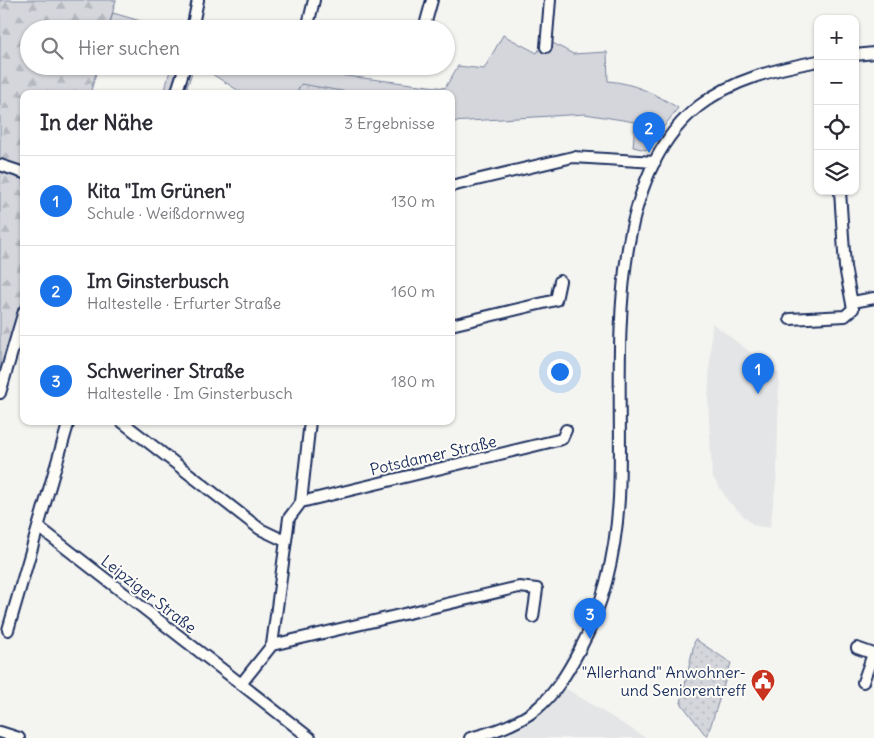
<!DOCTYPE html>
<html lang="de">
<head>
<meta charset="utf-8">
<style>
  body { margin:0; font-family:Delius,sans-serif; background:#f2f2f3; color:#2b2b33 }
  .controls { position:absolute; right:15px; top:15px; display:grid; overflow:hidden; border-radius:10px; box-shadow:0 1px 4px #0004 }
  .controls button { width:45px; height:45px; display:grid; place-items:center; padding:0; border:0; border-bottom:1px solid #e1e1e2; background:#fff; color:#2b2b33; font:25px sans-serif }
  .you { position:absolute; left:559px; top:371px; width:18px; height:18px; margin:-12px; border:4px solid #fff; border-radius:50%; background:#1a73e8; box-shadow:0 0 0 8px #1a73e833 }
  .badge { display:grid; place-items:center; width:32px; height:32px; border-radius:50%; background:#1a73e8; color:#fff; font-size:16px; font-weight:700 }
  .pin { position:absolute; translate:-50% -41px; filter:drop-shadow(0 1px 2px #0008) }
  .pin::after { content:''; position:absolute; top:26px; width:18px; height:15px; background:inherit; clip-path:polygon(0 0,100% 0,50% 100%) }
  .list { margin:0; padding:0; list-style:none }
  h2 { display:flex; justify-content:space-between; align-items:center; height:65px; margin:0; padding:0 20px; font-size:21px }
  h2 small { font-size:16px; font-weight:400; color:#7c7c81 }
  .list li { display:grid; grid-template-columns:32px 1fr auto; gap:15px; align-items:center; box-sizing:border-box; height:90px; padding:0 20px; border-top:1px solid #e1e1e2 }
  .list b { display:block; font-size:19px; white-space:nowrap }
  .list p { margin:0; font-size:16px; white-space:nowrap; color:#7c7c81 }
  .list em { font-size:16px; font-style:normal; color:#7c7c81 }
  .icon { flex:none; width:28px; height:28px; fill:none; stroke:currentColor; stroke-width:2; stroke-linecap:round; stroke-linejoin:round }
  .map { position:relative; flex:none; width:874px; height:738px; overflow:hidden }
  .search { position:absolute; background:#fff; box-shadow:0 1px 4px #0004; left:20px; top:20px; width:435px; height:55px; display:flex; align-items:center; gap:12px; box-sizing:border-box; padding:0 18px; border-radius:28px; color:#7c7c81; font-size:19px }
  .panel { position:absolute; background:#fff; box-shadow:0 1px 4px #0004; left:20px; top:90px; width:435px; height:335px; border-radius:10px }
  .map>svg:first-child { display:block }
</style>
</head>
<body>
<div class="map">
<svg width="874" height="738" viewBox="0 0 874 738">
  <defs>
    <pattern id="forest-firs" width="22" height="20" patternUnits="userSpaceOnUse" patternTransform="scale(1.25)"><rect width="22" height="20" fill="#d4d6db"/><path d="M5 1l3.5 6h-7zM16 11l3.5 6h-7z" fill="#b5b8be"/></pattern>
    <pattern id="park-dots" width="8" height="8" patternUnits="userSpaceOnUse" patternTransform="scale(1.25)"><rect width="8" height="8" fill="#d4d6db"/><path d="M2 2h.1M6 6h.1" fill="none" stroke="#b5b8be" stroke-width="1.8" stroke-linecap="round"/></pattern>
  </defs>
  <rect width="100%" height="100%" fill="#f4f4f1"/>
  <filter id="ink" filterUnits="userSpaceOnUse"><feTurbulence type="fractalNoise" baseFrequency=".02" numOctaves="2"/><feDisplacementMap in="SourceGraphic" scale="10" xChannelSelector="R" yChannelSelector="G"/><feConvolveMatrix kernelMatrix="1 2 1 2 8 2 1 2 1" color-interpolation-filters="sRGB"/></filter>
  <g filter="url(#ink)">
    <path fill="#e4e5e6" d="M712,323l67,51 -2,99 -7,55 -17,-3 -24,-23 -17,-26 -4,-78z
      M565,688l81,50h-144l30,-16z"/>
    <path fill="#d4d6db" stroke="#78829c" d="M113,13l55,16h-60z
      M503,35l34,18 7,-12 7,1 22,12 34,-2 1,29c26,2 48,13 70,27l-32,42 -13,-3 2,-25 -50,-8 -134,8v-28h-207l-45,-28h101l38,9 107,13 13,-22 26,3z
      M171,66h23l-9,28h-21z"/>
    <path fill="url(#forest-firs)" stroke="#78829c" d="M0,0h116l-8,29h-79v37h69l-8,28h-66v219l-24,76z"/>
    <path fill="url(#park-dots)" stroke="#78829c" d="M301,84l58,10h-63z
      M695,639l36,24 -24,74 -26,-34z"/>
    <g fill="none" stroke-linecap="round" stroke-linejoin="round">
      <defs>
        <path id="minor" d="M192,29l6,-29
          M307,29l7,-29
          M424,29l8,-29
          M546,47l4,-47
          M855,55l19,-2
          M176,94l9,-28
          M0,165l24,8
          M451,186l122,-29 82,5
          M853,302l21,-4
          M790,319l55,-3 8,-7 -8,-42 -5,-76
          M451,325l105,-25 4,-19
          M0,393l24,-82
          M121,421l139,108 25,12
          M301,502l261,-63 4,-9
          M40,528l201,156
          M8,630l61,-209
          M272,645l247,-58 18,2 -4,28
          M857,648l17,6
          M863,682l10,-28
          M0,732l19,6
          M310,738l-69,-54 31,-39 17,-127 12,-16 9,-81
          M470,738c61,-15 81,-34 110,-89 25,-46 36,-100 39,-151 6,-116 -22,-312 80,-392 34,-27 78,-37 119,-45"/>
      </defs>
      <use href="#minor" stroke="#1b2f5e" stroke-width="14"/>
      <use href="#minor" stroke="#fdfcf7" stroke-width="10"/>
    </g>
  </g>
  <defs>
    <symbol id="civic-pin" viewBox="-11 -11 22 30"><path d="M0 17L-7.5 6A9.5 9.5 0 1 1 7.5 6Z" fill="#c8321e" stroke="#fdfcf7"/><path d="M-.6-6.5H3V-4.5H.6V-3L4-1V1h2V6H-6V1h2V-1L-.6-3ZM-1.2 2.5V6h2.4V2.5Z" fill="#fff"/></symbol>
  </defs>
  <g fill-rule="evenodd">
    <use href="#civic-pin" x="749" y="667" width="28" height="38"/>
  </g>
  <g text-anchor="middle" stroke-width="4" stroke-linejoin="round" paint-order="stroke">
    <g font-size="16" fill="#1b2f5e" stroke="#fdfcf7">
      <text transform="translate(433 455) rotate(-13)" y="6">Potsdamer Straße</text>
      <text transform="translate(149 594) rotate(38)" y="6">Leipziger Straße</text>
    </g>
    <g font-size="16" fill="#1b2f5e" stroke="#fdfcf7" text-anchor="end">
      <text x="746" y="678">"Allerhand" Anwohner-<tspan x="746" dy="18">und Seniorentreff</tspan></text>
    </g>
  </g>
</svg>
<div class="controls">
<button>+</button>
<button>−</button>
<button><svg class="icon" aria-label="locate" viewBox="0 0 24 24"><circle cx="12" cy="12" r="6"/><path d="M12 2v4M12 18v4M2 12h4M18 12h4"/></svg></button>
<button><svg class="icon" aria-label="layers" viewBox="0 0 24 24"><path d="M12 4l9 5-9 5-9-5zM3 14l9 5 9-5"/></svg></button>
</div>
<div class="you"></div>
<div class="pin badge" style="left:758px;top:394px">1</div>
<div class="pin badge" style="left:649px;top:153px">2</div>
<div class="pin badge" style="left:590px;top:639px">3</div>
<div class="search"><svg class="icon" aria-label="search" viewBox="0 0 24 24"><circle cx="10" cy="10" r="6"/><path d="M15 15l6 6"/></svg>Hier suchen</div>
<section class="panel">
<h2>In der Nähe<small>3 Ergebnisse</small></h2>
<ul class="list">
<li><span class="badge">1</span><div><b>Kita &quot;Im Grünen&quot;</b><p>Schule · Weißdornweg</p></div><em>130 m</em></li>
<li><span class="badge">2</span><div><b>Im Ginsterbusch</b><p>Haltestelle · Erfurter Straße</p></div><em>160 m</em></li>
<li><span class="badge">3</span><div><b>Schweriner Straße</b><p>Haltestelle · Im Ginsterbusch</p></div><em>180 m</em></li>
</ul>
</section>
</div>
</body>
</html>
